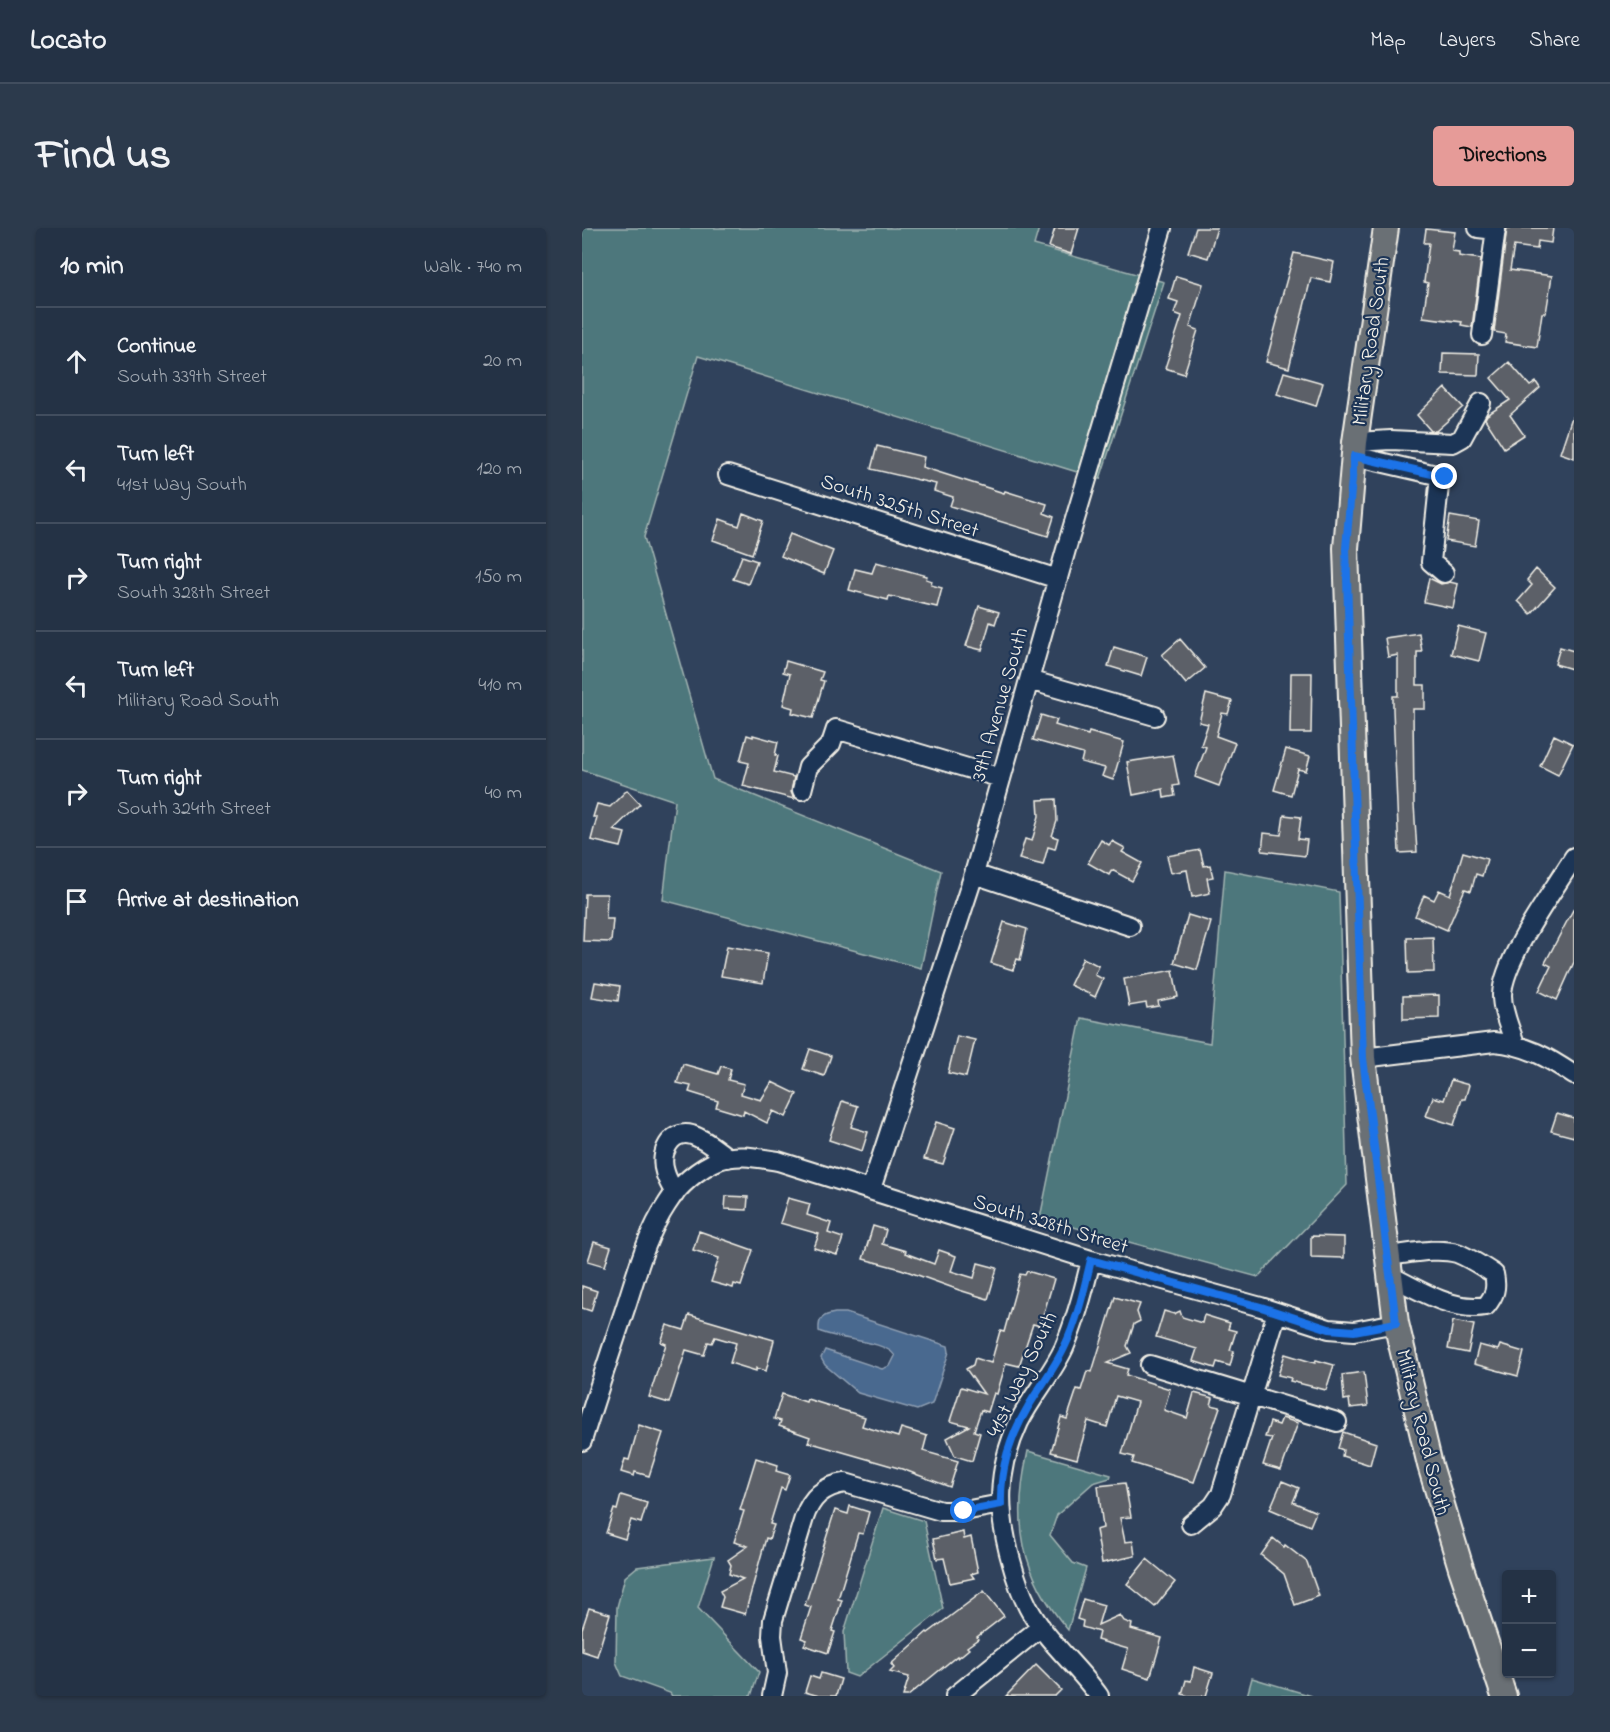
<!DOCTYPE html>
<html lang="en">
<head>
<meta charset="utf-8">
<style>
  body { margin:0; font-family:"Indie Flower",sans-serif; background:#2c3a4c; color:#f1f3f6 }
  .controls { position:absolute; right:18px; bottom:18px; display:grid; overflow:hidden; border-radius:6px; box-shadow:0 2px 4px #0004 }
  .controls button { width:54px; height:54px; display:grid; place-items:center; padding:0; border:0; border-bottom:2px solid #414d5e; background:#243245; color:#f1f3f6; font:30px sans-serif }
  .stop { position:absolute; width:18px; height:18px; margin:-14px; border:4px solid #1a73e8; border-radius:50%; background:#fff }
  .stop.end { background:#1a73e8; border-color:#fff; box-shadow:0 2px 6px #0008 }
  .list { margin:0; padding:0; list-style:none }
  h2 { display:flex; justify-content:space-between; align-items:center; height:78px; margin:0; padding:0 24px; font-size:26px }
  h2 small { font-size:20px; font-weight:400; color:#a3aab3 }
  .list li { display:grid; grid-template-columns:39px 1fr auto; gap:18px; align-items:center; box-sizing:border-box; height:108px; padding:0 24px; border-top:2px solid #414d5e }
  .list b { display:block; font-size:22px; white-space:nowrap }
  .list p { margin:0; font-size:20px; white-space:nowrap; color:#a3aab3 }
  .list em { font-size:20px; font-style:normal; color:#a3aab3 }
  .icon { flex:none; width:33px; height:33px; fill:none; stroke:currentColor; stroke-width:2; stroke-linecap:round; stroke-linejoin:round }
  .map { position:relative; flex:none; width:992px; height:1468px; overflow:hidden; border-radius:6px }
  header { display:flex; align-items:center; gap:36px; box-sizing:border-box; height:84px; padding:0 30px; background:#243245; border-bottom:2px solid #414d5e }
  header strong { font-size:28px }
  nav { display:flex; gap:33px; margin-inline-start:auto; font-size:21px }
  .intro { display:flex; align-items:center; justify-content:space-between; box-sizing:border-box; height:144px; padding:0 36px }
  h1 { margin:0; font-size:42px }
  .button { padding:15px 27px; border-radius:6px; background:#e69b98; color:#111; font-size:21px; font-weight:700 }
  main { display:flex; gap:36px; padding:0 36px }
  aside { flex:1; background:#243245; border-radius:6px; box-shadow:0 2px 4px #0004 }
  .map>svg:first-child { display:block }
</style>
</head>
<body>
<header>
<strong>Locato</strong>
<nav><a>Map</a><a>Layers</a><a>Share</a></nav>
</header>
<div class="intro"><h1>Find us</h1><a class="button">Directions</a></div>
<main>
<aside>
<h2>10 min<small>Walk · 740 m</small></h2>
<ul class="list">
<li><svg class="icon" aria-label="ahead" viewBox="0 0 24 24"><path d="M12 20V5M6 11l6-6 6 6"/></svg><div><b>Continue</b><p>South 339th Street</p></div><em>20 m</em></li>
<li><svg class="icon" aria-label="left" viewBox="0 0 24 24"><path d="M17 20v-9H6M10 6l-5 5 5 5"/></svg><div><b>Turn left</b><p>41st Way South</p></div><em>120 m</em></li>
<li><svg class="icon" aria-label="right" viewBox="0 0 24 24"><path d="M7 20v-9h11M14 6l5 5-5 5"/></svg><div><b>Turn right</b><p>South 328th Street</p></div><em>150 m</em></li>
<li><svg class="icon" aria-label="left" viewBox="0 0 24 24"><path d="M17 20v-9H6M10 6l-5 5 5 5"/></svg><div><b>Turn left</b><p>Military Road South</p></div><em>410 m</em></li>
<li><svg class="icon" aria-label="right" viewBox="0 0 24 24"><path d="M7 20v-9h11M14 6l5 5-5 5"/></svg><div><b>Turn right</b><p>South 324th Street</p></div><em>40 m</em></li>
<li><svg class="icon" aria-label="arrive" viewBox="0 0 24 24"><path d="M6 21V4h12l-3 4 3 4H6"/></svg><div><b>Arrive at destination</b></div></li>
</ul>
</aside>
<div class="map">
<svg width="992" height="1468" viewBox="0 0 992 1468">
  <rect width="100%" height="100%" fill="#30425c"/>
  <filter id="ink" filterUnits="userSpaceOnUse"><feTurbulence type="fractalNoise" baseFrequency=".0167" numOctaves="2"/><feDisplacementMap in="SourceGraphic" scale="12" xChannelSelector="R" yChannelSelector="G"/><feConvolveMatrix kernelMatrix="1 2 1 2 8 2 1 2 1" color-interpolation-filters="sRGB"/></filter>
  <g filter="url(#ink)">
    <path fill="#4e777b" stroke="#a1b4b2" stroke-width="1.5" d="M0,0h457l-5,17 130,37 -64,197 -402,-123 -54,181 69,242 228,92 -20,97 -258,-68 12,-99 -93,-31z
      M643,642l114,22 8,293 -89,92 -218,-59 41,-200 129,25z
      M446,1223l83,24 -1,3 -17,5 -36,32 -7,20 23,28 13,5 -18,62c-48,-57 -56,-108 -40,-179z
      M301,1280l41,13 19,88 -86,68 -11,-4 -2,-41z
      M132,1329l-16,51 61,64 -8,24h-79l-2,-3 -48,-17 -6,-14 1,-55 8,-30 12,-10z
      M670,1450l60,18h-65z"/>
    <path fill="#4a698f" stroke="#8e9fb3" stroke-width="1.5" d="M253,1085h11l102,33 1,6 -17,52 -15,6 -59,-17 -33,-28 -4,-7 4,-8 57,19 8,-3 5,-10c-9,-16 -59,-16 -76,-25 -1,-13 4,-16 16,-18z"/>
    <path fill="#5c6067" stroke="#f4f1e8" stroke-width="1.5" d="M473,0h24l-8,26 -22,-7z
      M614,0h21l-9,30 -20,-6z
      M925,0h46l-2,15 -13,-2 -1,8 -23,-3 -4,24 42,6 -6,37h-4l-5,34 -32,-5 1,-8 -12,-2z
      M844,1l29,3 -3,19 7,1v4l22,3 -9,68 -11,-2 1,-3 -39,-5 5,-34 -4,-1 5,-39h-5z
      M712,25l40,9 -4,20 -19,-4 -22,90 -23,-6 12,-44h-2z
      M594,48l27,8 -13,43 8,3 -14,44 -19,-6 17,-52 -8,-3 4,-11 -9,-3z
      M861,125l36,1 -1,21 -36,-1z
      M927,134l21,24 6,-4 4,6 -30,27 14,20 -20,13 -19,-29 2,-4 23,-15 -19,-22z
      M702,144l39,11 -7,23 -39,-12z
      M863,160l18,19 -27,24h-5l-14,-16z
      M990,189h2v41l-14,-5z
      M295,218l47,11 -2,10 82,26 1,-2 42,13 -3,9 10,4 -6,19 -98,-30 3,-9 -19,-6 2,-7 -65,-15z
      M161,285l20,8 -11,33 -39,-14 7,-21 19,7z
      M868,288l29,5 -4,25 -29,-5z
      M208,306l43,17 -9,23 -43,-18z
      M160,328l15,5 -9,23 -15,-5z
      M294,334l51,14 -1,3 6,2 -1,4 11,3 -5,19 -48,-11 -1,4 -39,-10 6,-21 17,4z
      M954,341l19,18 -24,27 -13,-13 14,-16 -5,-5z
      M847,350l12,6 9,-2 8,2 -5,24 -29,-6z
      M397,378l20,6 -4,12 -5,-2 -8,28 -16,-4z
      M876,398l28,7 -7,28 -28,-7z
      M837,405l3,19h-5v33h8v24h-12l1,95 3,48 -18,1 -6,-144v-13h5v-41l-10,2 -3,-19z
      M598,411l25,29 -19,16 -24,-29z
      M532,419l33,10 -6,19 -33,-10z
      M978,419l14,4 -2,18 -17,-5z
      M204,433l37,11 -3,8 4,1 -11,37 -21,-5 1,-5 -10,-3 7,-31 -7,-2z
      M709,445h21l-1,60h-21z
      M624,466l26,7 -4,13 -6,-1 -6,23 19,7 -16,43 -24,-9 11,-30 -5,-2 7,-21 -9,-2z
      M459,487l16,5 -2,5 33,10 1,-3 35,10 -11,38 -11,-4 3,-8 -24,-6 2,-8 -50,-14z
      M165,507l6,2v-2l25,7 -3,13 3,1 -4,16 20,5 -3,15 3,7 -51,-13 6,-23 -9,-2z
      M972,507l19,9 -15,31 -18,-9z
      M704,521l24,7 -4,15 -8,-2 -7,26 -17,-5z
      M591,527l6,30 -6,1 2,10 -11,2 -1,-9 -30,6 -6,-33z
      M45,562l13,14 -27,26 12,3 -4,14 -30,-7 6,-23h-4l4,-13 13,3z
      M474,571l1,22 -5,15 6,2 -3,11 -7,-2 -5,18 -24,-6 6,-20 7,2 7,-25 -1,-16z
      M702,587l17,2 -3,22 9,1 -2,16 -43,-5 2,-18 17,2z
      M519,612l8,5 3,-4 13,7 -3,4 20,11 -10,18 -20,-11 -3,5 -21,-12z
      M618,622l4,16 6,-1 3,12 -6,1 3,15 -18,4 -5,-27 -16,3 -4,-17z
      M881,624l24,7 -5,17 -6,-2 -5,17 -6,-2 -18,41 -32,-14 9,-21 10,5 5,-10 11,5z
      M3,666h22l-1,25h7l-2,23 -28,-1z
      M992,680v54l-17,38 -18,-9 12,-25 -6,-3z
      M606,687l23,7 -14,48 -23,-7z
      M422,694l23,7 -7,31 -3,-1 -4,11 -22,-7z
      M851,709l1,35 -26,1 -1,-35z
      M145,718l41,7 -5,30 -42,-7z
      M501,730l16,8 -4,9 8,4 -8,18 -25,-12z
      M591,742l5,27 -20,4 1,5 -12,2 -1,-5 -17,3 -5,-27z
      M13,754l25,4 -2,15 -26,-4z
      M857,767v23l-36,1v-23z
      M375,808l18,4 -9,37 -18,-4z
      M228,821l21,7 -7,20 -21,-7z
      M101,836l35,10 3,-8 10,3 -3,11 16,4 -3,10 20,6 11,-18 25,12 -11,23 -13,-6 -6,12 -23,-12 -1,4 -27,-8 2,-6 -29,-9 2,-6 -14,-3z
      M869,852l18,5 -4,14h-3l-8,26 -28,-9 7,-19 11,3z
      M260,873l16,5 -7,21 17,5 -6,19 -33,-11z
      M975,885l17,5v19l-23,-6z
      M354,894l19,6 -12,36 -19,-5z
      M144,968l22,1 -1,13 -22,-1z
      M206,970l22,6 -3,11 24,8 -3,10 15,5 -6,17 -23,-7 5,-14 -39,-11z
      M291,998l13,4 -4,14 24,7 -1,2 29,11 5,-14 17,6 -5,15 23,7 4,-15 19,5 -9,31 -29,-9 -58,-21 -38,-10z
      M117,1003l54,19 -12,36 -7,-2 -1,4 -22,-6 8,-24 -26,-8z
      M729,1008l33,1v21l-33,-1z
      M12,1014l17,5 -6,19 -17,-5z
      M445,1043l27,8 -14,47 -7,-2 -14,42 -13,-3 -9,31 -3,-1 -6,19 -7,-2 -7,21 6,2 -8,28 -17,-5 -8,-18 22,-12 -19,-5 11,-34 23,7 -18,-25 7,-4 2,-7 16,5 9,-32 4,1 16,-58 5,1z
      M0,1058l15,5 -6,20 -9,-3z
      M533,1069l25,7 -3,8 3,9 -6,3 -7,22 4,7 -24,10 21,6 -2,6 44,14 -6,21 23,8 7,-25 19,5 -2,7 9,2 -26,75 -62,-19 2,-6 -12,-3 15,-52 -21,-6 -9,31 -19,-6 -11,38 -26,-7 10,-35 6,2 10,-30 4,1 6,-19 5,1z
      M582,1083l10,3 6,-3 2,6 20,6 2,-8 26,8 -2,6 8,2 -6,19 4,1 -4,15 -13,-4 -2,6 -22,-7 4,-12 -41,-12z
      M107,1087l85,25 -8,31 -10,-3v3l-26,-8 6,-20 -21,-6 -3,6 -4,-1 -4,13 -18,-5 -17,53 -20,-6 17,-53 -5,-2 6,-17 17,5z
      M871,1093l21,4 -6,28 -20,-4z
      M897,1117l19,5 2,-5 24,7 -6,24 -44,-12z
      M703,1126l30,9 1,-3 18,5 -8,25 -36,-9 1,-3 -13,-3z
      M782,1144l4,34 -18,2 -1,-9 -5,1 -2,-25z
      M200,1166l24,8 1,-3 58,18 -3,9 36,11 3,-9 26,8 -4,15 35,10 -8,26 -48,-18 -94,-27 2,-5 -31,-11 2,-5 -7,-2z
      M700,1190l16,5 -17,47 -18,-5 9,-27 -7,-1 5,-15 9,3z
      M57,1197l24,8 -14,43 -14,-4 -1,4 -13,-4 4,-13 4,1z
      M761,1204l33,11 -6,22 -28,-9 1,-6 -5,-2z
      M174,1230l22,7 -2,6 14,4 -5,15 -4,-2 -11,36 4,1 -5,14 -3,-1 -21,76 -25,-7 3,-10 -3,-6 23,-12 -14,-5 2,-9 -3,-5 20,-14 -14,-4 10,-31 -4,-1z
      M700,1253l17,7 -6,14 23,10 -6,14 -40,-17z
      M543,1255l6,34 -11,1 5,24 8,-1 2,15 -33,7 -6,-33 7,-2 -5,-42z
      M39,1267l26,8 -6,20 -10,-3 -6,19 -19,-6 8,-24 3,1z
      M268,1278l19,6 -6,22 -5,-1 -20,66 4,1 -10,31 3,1 -7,21 -24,-8 3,-5 -6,-2 10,-31 -6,-2 30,-95 13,4z
      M381,1304l1,7 7,-2 7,35 -7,2 3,4 -24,5 -6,-25 -7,1 -4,-20z
      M691,1310l11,9 1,-2 22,17 12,34 -24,9 -11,-31 -23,-19z
      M565,1331l28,23 -20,25 -28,-23z
      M402,1363l20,25 -27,21 1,2 -11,8 2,2 -11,9 -1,-2 -49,40h-5l6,-19 -19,-5 4,-4 -3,-4 36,-32 1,1z
      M501,1371l21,6 -6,20 22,-10 4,6 8,3 -1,5 31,9 -12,40 -28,-9 6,-20 -31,-9 2,-8 -17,-5 1,-6 -6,-2z
      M7,1380l21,6 -13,42 -15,-5v-22z
      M454,1437l25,25 -6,6h-49z
      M612,1439l19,6 -7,23h-17l-7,-2 4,-14 5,1z
      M239,1445l20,6 -5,17h-17l-14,-4 5,-16 9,3z"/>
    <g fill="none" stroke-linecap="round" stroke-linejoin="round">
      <defs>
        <path id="minor" d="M896,0l18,2
          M900,107l14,-107
          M773,214l36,-2 62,3 9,-5 19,-35
          M772,228l91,21
          M146,247l330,104
          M858,248l-9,86 13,11
          M447,452l126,36
          M220,562l6,-23 23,-23 5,-15 165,49
          M392,646l156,52
          M933,816c-5,-16 -13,-32 -13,-49 1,-36 52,-105 72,-138
          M781,830l131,-16c33,3 53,15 80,33
          M289,961l103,-315 93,-328 95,-318
          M93,966c-3,-7 -8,-14 -10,-22 -6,-18 5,-43 27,-37 13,4 25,15 36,23
          M805,1028c21,-2 49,-9 70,-3 13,5 25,13 37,21 3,14 1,21 -8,32 -33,6 -67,-16 -97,-31
          M509,1032c-7,30 -15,60 -27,88 -12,26 -32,48 -45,74 -23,49 -22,91 -7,142 4,15 9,29 16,43 17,33 49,58 71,89
          M568,1137l187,57
          M0,1213c14,-45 29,-90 44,-135 11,-34 21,-72 41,-102 11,-18 32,-36 52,-44 19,-7 39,-2 59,1l313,99 170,47 68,22 25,2 42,-8
          M609,1296l22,-18 8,-12 56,-182
          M190,1468l5,-23 -5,-37 1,-16 31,-102c7,-20 19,-32 41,-35l96,28h23l37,-7
          M373,1468l86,-69"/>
        <path id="major" d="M804,0l-31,214 -9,106 17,510 33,265 34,142 31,103 43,128"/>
      </defs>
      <use href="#minor" stroke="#f4f1e8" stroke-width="22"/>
      <use href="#major" stroke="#f4f1e8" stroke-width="28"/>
      <use href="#minor" stroke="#1d3557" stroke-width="18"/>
      <use href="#major" stroke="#6b6f75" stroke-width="24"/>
    </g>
  </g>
  <g fill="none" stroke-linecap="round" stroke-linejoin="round" filter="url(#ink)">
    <path stroke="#1a73e8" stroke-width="8" d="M382,1283l37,-7c-1,-34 9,-67 27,-97 11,-19 26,-38 36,-59 13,-27 20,-58 27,-88l170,47 68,22 25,2 42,-8 -33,-265 -17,-510 8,-92 91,21"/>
  </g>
  <g text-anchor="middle" stroke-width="4.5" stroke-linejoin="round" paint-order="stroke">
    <g font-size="21" fill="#f4f1e8" stroke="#1d3557">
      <text transform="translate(788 113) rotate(-82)" y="7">Military Road South</text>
      <text transform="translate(318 277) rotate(18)" y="7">South 325th Street</text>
      <text transform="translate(417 476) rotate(-74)" y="7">39th Avenue South</text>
      <text transform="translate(469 995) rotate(17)" y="7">South 328th Street</text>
      <text transform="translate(439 1146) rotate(-64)" y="7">41st Way South</text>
      <text transform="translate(842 1204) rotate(76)" y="7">Military Road South</text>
    </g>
  </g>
</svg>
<div class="controls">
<button>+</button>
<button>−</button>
</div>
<div class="stop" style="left:382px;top:1283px"></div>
<div class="stop end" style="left:863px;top:249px"></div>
</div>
</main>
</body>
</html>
